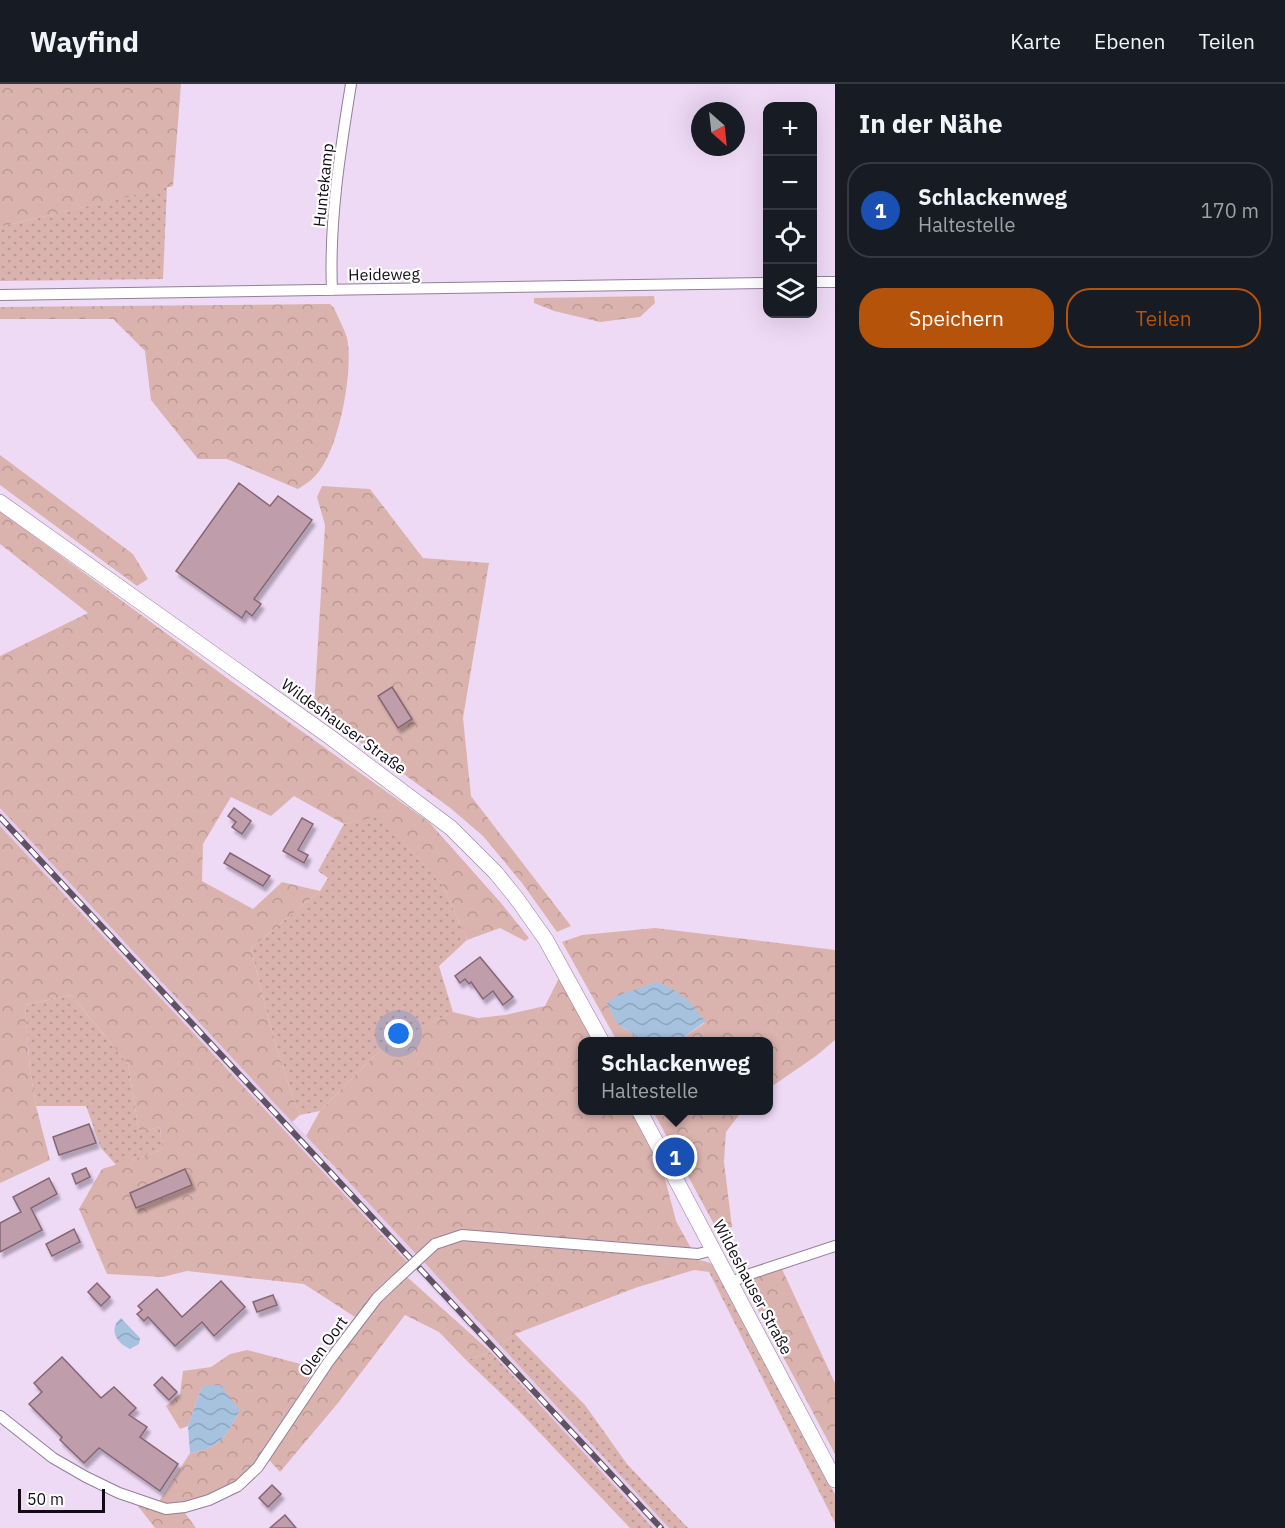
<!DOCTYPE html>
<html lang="de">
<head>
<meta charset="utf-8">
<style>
  body { margin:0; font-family:"IBM Plex Sans",sans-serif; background:#242831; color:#f1f3f6 }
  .controls { position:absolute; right:18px; top:18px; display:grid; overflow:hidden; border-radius:12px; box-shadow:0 6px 24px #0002 }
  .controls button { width:54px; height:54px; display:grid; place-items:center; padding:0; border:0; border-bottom:2px solid #363941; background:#171b24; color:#f1f3f6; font:30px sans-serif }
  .compass { position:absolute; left:691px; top:18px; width:54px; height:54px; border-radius:50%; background:#171b24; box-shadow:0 6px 24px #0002; rotate:153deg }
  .scale { position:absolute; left:18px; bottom:15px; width:87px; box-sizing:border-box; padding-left:6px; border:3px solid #120b14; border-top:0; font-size:16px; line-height:21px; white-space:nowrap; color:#120b14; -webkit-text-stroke:4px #fff; paint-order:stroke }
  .you { position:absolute; left:399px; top:950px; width:21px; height:21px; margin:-15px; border:4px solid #fff; border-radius:50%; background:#1a73e8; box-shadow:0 0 0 9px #1a73e833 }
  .badge { display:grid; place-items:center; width:39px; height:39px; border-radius:50%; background:#b45309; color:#fff; font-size:20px; font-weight:700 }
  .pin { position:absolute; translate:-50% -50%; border:3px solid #fff; box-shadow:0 2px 6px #0006 }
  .popup { position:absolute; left:578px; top:953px; width:195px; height:78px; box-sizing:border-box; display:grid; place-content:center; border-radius:12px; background:#171b24; filter:drop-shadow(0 2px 4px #0005); font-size:20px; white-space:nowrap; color:#9ea1a6 }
  .popup b { font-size:22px; color:#f1f3f6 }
  .popup::after { content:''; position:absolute; left:50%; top:100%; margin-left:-12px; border:12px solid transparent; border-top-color:#171b24 }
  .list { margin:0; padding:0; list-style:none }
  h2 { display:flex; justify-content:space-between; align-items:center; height:78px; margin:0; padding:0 24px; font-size:26px }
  h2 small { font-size:20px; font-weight:400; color:#9ea1a6 }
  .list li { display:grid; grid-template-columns:39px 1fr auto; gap:18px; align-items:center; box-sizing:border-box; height:96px; margin:0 12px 12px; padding:0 12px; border:2px solid #363941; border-radius:24px }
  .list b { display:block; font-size:22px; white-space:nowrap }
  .list p { margin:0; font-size:20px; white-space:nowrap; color:#9ea1a6 }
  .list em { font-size:20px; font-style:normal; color:#9ea1a6 }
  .actions { display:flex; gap:12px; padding:18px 24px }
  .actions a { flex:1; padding:14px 0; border:2px solid #b45309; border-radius:24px; text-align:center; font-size:21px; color:#b45309 }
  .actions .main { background:#b45309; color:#fff }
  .icon { flex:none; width:33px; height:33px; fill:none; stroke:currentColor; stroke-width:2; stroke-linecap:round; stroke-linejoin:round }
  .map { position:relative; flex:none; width:835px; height:1444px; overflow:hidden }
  header { display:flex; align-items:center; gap:36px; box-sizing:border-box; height:84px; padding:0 30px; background:#171b24; border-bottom:2px solid #363941 }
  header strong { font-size:28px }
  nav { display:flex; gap:33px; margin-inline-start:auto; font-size:21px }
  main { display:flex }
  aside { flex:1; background:#171b24 }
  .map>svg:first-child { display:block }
</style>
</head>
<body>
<header>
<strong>Wayfind</strong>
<nav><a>Karte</a><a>Ebenen</a><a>Teilen</a></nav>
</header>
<main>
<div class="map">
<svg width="835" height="1444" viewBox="0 0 835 1444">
  <defs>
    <pattern id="grass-dots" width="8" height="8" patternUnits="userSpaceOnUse" patternTransform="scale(1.5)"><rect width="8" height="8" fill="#dbb3ae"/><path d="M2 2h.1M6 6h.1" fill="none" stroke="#bb9995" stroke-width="1.8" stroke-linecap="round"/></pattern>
    <pattern id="forest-crowns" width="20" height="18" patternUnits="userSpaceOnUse" patternTransform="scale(1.5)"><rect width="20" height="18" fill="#dbb3ae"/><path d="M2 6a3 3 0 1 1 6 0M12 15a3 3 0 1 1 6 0" fill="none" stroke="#bb9995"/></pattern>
    <pattern id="water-waves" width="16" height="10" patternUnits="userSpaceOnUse" patternTransform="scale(1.5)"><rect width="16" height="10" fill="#a6c2df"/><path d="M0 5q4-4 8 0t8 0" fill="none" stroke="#8ea5be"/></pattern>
    <filter id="shadow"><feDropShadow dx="3" dy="5" stdDeviation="1.5" flood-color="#0004"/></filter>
  </defs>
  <rect width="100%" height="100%" fill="#efdaf6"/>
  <path fill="#e6ccee" d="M0,724l423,453 246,267h-16l-40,-41 -122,-135 -491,-526z"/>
  <path fill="url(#grass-dots)" d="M167,103l-4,92 -163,2v-54z
    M380,731l63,71 24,54 -28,26 14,46 -48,24 -31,20 -54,55 -20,4c-21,-53 -36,-110 -49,-167l69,-57 8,-13 -10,-7 26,-47z
    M71,911l57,69 11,68 21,-5 2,23 -46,15 -15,-17 -15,-42h-50l-6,-36 -5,-65z
    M698,1176l10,2 6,4 121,228v29l-126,-251z
    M515,1250l70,71 42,59 61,64h-19l-169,-183z
    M491,1268l162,176h-23l-111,-117 -53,-51z"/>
  <path fill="url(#forest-crowns)" d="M0,0h181l-8,102 -173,41z
    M654,212l1,7 -15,14 -40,5 -46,-11 -20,-8v-5z
    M330,220l4,4c4,9 10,20 13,30 7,31 -8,113 -31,137 -5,6 -12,10 -18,14l-71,-30h-29l-47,-59 -6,-49 -32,-32h-113v-12z
    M0,371l133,99 15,25 -11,7 -137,-101z
    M322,402l48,3 53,69 66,5 -26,155 8,78 100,130 -14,6 -35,-49 -39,-47 -34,-29 -135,-98 11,-184 -8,-28z
    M0,427l227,167 202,144 72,81 28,35 -4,3 -25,-13 -33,12 -24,-54 -63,-70 -36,8 -50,-28 -23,20 -40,-19 -28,47 -1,37 51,28 29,-27 38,9 -69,57c13,57 28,114 49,167l-8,7 -292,-314v-152l88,-43 -88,-69z
    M0,742l408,437 -34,32 -19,22 -51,-33 -117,-13 -24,6 -56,-3 -28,-65 23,-40 60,-19 -2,-23 -21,5 -11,-68 -57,-69 -46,10 5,65 6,36 14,54 -50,23z
    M655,844l180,22v90l-19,16 -48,33v-47l-90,-1 27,-18h-88l25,18h-25l-55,-99 20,-7z
    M559,894l36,63 -13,1v68l49,1 32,60 13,50 16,29 -230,-20 -46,24 -110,-118 14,-25 54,-55 30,-20 49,-24 25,6 27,-3 40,-9z
    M653,1027h89l-16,21 -2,30 8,65 -15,3z
    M463,1155l211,18 24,3 11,12 -15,-2 -59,18 -120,46 -15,11 -77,-84 13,-13z
    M775,1185h7l53,114v71l-88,-165 -1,-7 5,-3z
    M406,1192l85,76 -25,8 -27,-28 -34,-17 -67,88 -58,69 -12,-13 111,-160z
    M247,1266l69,18 -61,96 -20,18 -13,9 -34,12h-30l32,-50c30,-4 37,-18 50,-43l-38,-24 -14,40 -8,3 -14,-23 14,-12 3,-23 28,-4 19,-13z
    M138,1422l47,7 11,15h-41z"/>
  <path fill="url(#water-waves)" d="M657,898c24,10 34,19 48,40l-27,19h-36l-25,-18 -10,-20 12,-8z
    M121,1234l19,20 -1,6 -9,5c-14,-6 -22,-20 -9,-31z
    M220,1301l20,25c-13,25 -20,39 -50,43l-2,-27 14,-40z"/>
  <path fill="#bf9dab" stroke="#856673" stroke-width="1.5" filter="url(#shadow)" d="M239,399l31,23 8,-10 34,24 -58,79 7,5 -9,12 -6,-5 -4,7 -66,-47z
    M392,603l20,32 -14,9 -20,-32z
    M234,724l17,13 -9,13 -10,-7 4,-5 -8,-6z
    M302,734l11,6 -15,26 10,5 -4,8 -21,-12z
    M230,769l40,23 -7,10 -39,-23z
    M480,873l33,40 -10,8 -10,-14 -10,8 -12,-17 -2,2 -4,-5 -5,4 -5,-7z
    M89,1040l7,19 -37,12 -6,-18z
    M86,1084l4,9 -14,7 -4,-10z
    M185,1085l7,16 -56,23 -6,-15z
    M49,1094l8,16 -26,14 11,22 -42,22v-29l21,-11 -8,-15z
    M74,1145l6,13 -28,14 -6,-12z
    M221,1197l24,26 -31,29 -12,-14 -27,24 -27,-29 -4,4 -7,-7 5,-4 -4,-4 19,-17 25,28z
    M97,1199l13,14 -9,9 -13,-14z
    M273,1211l4,10 -20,7 -4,-10z
    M62,1273l39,41 13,-11 22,21 -7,7 18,12 -7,10 38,27 -18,27 -61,-43 -15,15 -24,-23 2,-3 -33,-33 13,-12 -8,-9z
    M162,1293l15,15 -8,8 -15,-15z
    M272,1401l9,9 -13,13 -9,-9z
    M285,1431l11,13h-26z"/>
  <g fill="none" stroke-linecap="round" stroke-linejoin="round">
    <defs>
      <path id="street" d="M812,198h23
        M332,206c-3,-69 8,-138 19,-206
        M0,211l768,-12
        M435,1160l27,-9 236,19 15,-4
        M730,1199l17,-8 88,-29
        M0,1332l53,42 33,19 33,16 47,16 19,-2 24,-7 29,-14 20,-19 71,-106 48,-63 19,-18"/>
      <path id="secondary" d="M0,418l330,235 121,91 45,45 21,26 29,41 56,102
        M639,1026l196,370"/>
    </defs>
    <use href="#street" stroke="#927f98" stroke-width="12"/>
    <use href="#secondary" stroke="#927f98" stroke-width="16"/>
    <use href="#street" stroke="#fff" stroke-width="10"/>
    <use href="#secondary" stroke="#fff" stroke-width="15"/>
    <defs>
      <path id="rail" d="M0,733l661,711"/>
    </defs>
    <use href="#rail" stroke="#5f5363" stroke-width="6"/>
    <use href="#rail" stroke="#fff" stroke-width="4" stroke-dasharray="11" stroke-linecap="butt"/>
    <defs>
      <path id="street-bridge" d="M396,1196l39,-36"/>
    </defs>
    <use href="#street-bridge" stroke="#927f98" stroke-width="12" stroke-linecap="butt"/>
    <use href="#street-bridge" stroke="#fff" stroke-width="10"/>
  </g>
  <g text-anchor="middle" stroke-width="4.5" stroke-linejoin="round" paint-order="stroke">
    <g font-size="16" fill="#120b14" stroke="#fff">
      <text transform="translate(323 101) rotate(-84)" y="6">Huntekamp</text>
      <text transform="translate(384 190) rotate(-1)" y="6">Heideweg</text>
      <text transform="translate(344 642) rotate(36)" y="6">Wildeshauser Straße</text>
      <text transform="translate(753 1203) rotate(62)" y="6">Wildeshauser Straße</text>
      <text transform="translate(323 1262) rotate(-54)" y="6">Olen Oort</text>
    </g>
  </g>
</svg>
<div class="controls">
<button>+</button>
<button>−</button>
<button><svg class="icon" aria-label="locate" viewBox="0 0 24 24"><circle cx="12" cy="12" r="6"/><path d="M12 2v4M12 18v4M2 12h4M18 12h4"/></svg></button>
<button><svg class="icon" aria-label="layers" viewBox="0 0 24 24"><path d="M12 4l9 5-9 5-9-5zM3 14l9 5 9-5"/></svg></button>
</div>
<svg class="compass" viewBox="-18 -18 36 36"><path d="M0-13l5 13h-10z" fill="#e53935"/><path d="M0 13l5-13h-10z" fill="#9ea1a6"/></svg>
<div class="scale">50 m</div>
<div class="you"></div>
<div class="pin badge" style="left:675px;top:1073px;background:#1a4fb4">1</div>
<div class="popup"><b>Schlackenweg</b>Haltestelle</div>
</div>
<aside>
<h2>In der Nähe<small></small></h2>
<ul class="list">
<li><span class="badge" style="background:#1a4fb4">1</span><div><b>Schlackenweg</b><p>Haltestelle</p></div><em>170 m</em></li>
</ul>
<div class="actions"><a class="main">Speichern</a><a>Teilen</a></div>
</aside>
</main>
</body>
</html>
